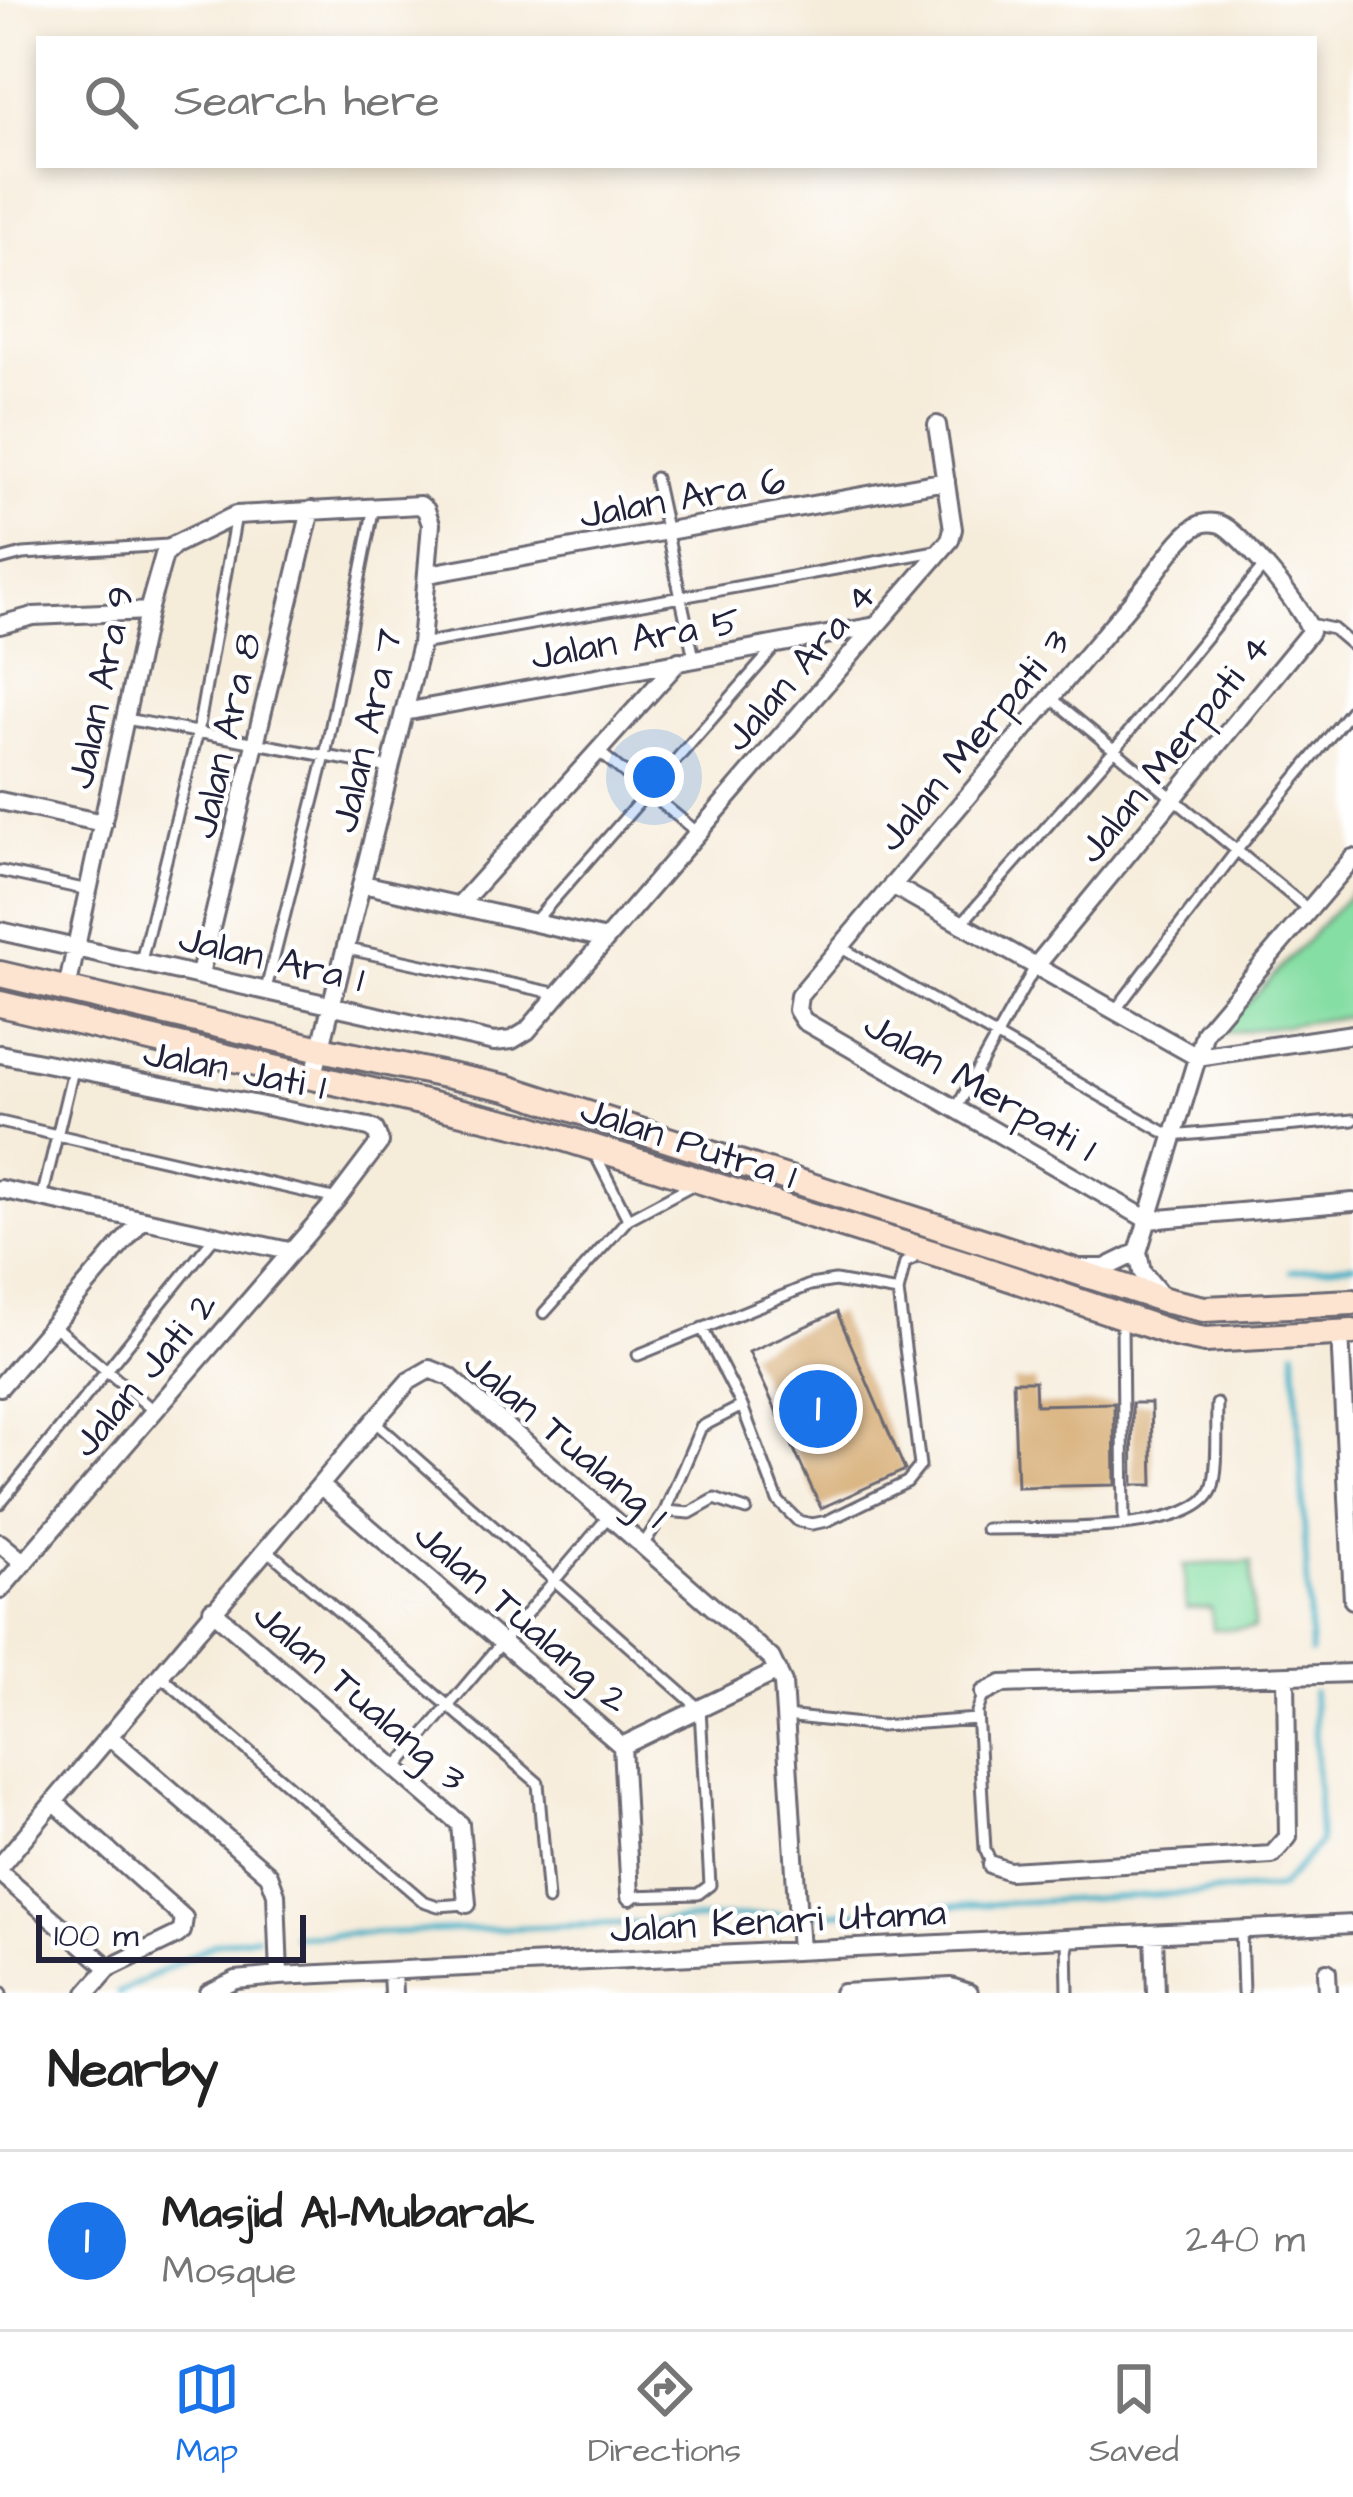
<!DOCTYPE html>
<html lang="en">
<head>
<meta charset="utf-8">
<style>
  body { margin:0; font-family:"Architects Daughter",sans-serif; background:#f2f2f2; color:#222 }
  .scale { position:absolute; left:36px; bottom:30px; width:270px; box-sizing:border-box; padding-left:12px; border:6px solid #22223b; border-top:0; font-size:33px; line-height:42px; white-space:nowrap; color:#22223b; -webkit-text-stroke:9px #fff; paint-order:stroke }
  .you { position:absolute; left:654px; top:777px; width:42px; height:42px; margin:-30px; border:9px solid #fff; border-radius:50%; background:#1a73e8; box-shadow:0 0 0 18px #1a73e833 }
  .badge { display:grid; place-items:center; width:78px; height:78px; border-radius:50%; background:#1a73e8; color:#fff; font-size:39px; font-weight:700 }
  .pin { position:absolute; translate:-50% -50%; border:6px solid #fff; box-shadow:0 3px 12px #0006 }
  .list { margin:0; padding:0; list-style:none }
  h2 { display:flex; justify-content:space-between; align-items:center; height:156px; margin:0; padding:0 48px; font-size:51px }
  h2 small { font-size:39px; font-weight:400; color:#767676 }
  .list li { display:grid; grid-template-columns:78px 1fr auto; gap:36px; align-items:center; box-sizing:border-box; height:180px; padding:0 48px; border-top:3px solid #e0e0e0 }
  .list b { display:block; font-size:45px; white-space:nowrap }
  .list p { margin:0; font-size:39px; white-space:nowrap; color:#767676 }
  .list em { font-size:39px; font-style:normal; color:#767676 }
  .icon { flex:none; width:66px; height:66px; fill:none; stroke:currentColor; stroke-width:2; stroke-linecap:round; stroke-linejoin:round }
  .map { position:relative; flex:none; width:1353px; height:1993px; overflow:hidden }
  .search { position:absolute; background:#fff; box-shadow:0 6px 18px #0003; left:36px; right:36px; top:36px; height:132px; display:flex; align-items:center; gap:30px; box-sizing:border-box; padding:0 42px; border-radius:0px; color:#767676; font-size:45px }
  .sheet { height:336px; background:#fff }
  nav { display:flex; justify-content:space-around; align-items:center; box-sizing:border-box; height:168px; border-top:3px solid #e0e0e0; background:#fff; font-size:33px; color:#767676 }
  nav a { display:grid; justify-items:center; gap:6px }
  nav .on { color:#1a73e8 }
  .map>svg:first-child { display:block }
</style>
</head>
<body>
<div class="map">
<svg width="1353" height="1993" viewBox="0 0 1353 1993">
  <rect width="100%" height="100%" fill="#fff"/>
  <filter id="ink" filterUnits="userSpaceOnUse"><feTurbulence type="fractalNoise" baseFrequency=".00833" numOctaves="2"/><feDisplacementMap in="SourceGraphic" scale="24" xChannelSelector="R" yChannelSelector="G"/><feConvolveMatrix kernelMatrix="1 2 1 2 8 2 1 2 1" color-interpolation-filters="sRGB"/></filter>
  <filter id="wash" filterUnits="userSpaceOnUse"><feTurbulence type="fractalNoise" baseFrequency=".004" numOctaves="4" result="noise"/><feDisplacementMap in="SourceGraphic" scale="48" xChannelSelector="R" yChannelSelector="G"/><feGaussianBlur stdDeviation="2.7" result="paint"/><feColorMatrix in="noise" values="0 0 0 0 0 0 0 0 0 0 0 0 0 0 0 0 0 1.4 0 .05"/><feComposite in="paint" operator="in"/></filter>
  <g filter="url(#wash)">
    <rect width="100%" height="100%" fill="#f6ecda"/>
    <path fill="#85dea3" stroke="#54806f" stroke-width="3" d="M1353,891v125l-134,18z
      M1251,1562l3,66 -41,2 -2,-22 -25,1 -2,-44z"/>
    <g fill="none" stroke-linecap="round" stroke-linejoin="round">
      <path stroke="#46b0c5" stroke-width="6" d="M1291,1271l62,-7
        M1295,1350l16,303
        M814,1914l466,-26 40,-46 -7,-150
        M294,1936l351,-13 134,-9
        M119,1993l97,-50 41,-7"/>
    </g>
    <g id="blocks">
      <path fill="#d1a363" d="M837,1312l68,158 -84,38 -72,-156z
        M1013,1381h22l1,24 78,-2 1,82 -98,2z
        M1132,1403h19l2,82h-20z"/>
    </g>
  </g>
  <g filter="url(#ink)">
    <use href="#blocks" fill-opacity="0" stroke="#6c6973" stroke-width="3"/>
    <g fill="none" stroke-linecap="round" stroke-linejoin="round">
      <defs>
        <path id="service" d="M655,478l39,180
          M0,560l23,-6 145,-9
          M1310,624l23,5 20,17
          M421,644l520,-94
          M1050,697l259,213
          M126,719l265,49
          M598,751l100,82
          M0,871l88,19
          M534,922l241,-275
          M961,924l154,-175 149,-183
          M840,947l331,189 182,-16
          M348,949l211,45
          M141,961l57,-230 38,-216
          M266,989l59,-233 49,-250
          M1114,1012l123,-162 116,-142
          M956,1109l79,-142
          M0,1122l337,77
          M42,1198l31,-128
          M628,1219l64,-34
          M544,1313l84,-94 -34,-67
          M1122,1322l2,203
          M54,1326l100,85
          M702,1328l40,78 36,95 20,20 14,3 15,-3 80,-39 13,-16 -22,-174 7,-29 17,-9
          M638,1355l172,-70 25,-4 63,11
          M374,1421l326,288 10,176 -12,9 -68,2
          M0,1503l215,-267
          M665,1511l25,2 25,-14 31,11
          M986,1529c46,-2 206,8 226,-40 7,-19 4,-63 5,-85
          M643,1545l22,-34 36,-84 41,-21
          M265,1548l273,235 10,117
          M160,1675l263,226 15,5 28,-2
          M984,1693l-7,19 8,137 7,16
          M785,1716l95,10 97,-7
          M396,1768l212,-251
          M1241,1930l2,63
          M1067,1938l1,55
          M0,1991l2,2"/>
        <path id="minor" d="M429,574l517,-93
          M0,625l33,-9 115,-5
          M404,712l472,-86
          M0,801l103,22
          M363,884l243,55
          M892,885l305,172
          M460,904l219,-243
          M0,931l494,111 18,-2 15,-9 423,-491 3,-11 -16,-104
          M1035,967l275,-335c-1,-18 -72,-102 -90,-108 -6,-2 -13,-2 -19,0 -19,8 -38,40 -51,56l-351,416 -2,14 7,11 344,199
          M200,974l111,-464
          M67,989l81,-378 16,-56 10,-10 62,-30 184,-10 6,5 5,14 -10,120 -107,431
          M0,1054l369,73 6,3 5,12 -43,57 -337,391
          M1197,1057l156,-23
          M0,1189l289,62
          M1148,1220l205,-18
          M1082,1268h23l33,-16
          M1161,1295l-19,-23 -4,-20 67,-220 148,-174
          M1340,1332l13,268
          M0,1387l142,-167
          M321,1486l301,260 8,150
          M0,1543l24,20
          M212,1610l248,214 7,80
          M984,1693l18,-9 351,-11
          M110,1737l159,138 7,19 3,82
          M622,1746l156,-75
          M54,1802l130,116 -2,13 -5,4 -68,33 -22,25
          M992,1865l17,6 263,-16 16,-18 -2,-161
          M0,1866l374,-445 35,-40 21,-12 20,8 321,281 12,25 17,268
          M0,1873l109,95
          M1154,1934l2,59
          M392,1971l1,22
          M1327,1972l1,21
          M209,1993l27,-13 43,-4 1074,-52
          M843,1993l108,-6 18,6"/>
        <path id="secondary" d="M0,974l321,75 186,39 661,213 36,8 149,-7
          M0,1004l531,124 449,140 195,66 30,6 148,-8"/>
      </defs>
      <use href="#service" stroke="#6c6973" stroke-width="15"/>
      <use href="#minor" stroke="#6c6973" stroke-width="22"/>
      <use href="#secondary" stroke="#6c6973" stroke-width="30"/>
      <use href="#service" stroke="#fff" stroke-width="9"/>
      <use href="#minor" stroke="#fff" stroke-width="16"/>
      <use href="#secondary" stroke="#fde4d0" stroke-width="24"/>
    </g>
  </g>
  <g text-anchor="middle" stroke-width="9" stroke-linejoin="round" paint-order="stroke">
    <g font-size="39" fill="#22223b" stroke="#fff">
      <text transform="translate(682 496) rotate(-10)" y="14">Jalan Ara 6</text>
      <text transform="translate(635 637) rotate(-10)" y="14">Jalan Ara 5</text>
      <text transform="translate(799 665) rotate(-49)" y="14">Jalan Ara 4</text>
      <text transform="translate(99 687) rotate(-78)" y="14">Jalan Ara 9</text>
      <text transform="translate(365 730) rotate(-77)" y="14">Jalan Ara 7</text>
      <text transform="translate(224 735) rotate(-77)" y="14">Jalan Ara 8</text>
      <text transform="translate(972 739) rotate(-50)" y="14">Jalan Merpati 3</text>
      <text transform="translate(1173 747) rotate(-51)" y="14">Jalan Merpati 4</text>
      <text transform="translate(272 957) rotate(13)" y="14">Jalan Ara 1</text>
      <text transform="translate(235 1068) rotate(11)" y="14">Jalan Jati 1</text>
      <text transform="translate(981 1085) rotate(30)" y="14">Jalan Merpati 1</text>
      <text transform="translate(689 1141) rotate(18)" y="14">Jalan Putra 1</text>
      <text transform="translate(143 1373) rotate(-50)" y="14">Jalan Jati 2</text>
      <text transform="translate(567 1438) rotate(40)" y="14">Jalan Tualang 1</text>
      <text transform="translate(523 1616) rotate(41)" y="14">Jalan Tualang 2</text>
      <text transform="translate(361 1695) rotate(41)" y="14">Jalan Tualang 3</text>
      <text transform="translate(778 1919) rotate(-3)" y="14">Jalan Kenari Utama</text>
    </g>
  </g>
</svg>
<div class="scale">100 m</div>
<div class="you"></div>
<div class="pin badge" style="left:818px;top:1409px">1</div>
<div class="search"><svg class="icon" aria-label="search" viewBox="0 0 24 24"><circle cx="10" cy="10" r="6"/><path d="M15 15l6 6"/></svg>Search here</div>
</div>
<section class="sheet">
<h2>Nearby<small></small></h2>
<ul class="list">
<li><span class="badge">1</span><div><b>Masjid Al-Mubarak</b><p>Mosque</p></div><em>240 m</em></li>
</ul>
</section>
<nav>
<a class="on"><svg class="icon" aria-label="map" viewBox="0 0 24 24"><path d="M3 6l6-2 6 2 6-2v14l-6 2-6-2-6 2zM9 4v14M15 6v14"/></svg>Map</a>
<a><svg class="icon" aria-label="directions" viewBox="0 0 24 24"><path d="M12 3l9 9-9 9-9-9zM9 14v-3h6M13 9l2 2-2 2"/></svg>Directions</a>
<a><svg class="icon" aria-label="saved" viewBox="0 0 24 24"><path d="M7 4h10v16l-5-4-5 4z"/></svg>Saved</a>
</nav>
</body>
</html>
